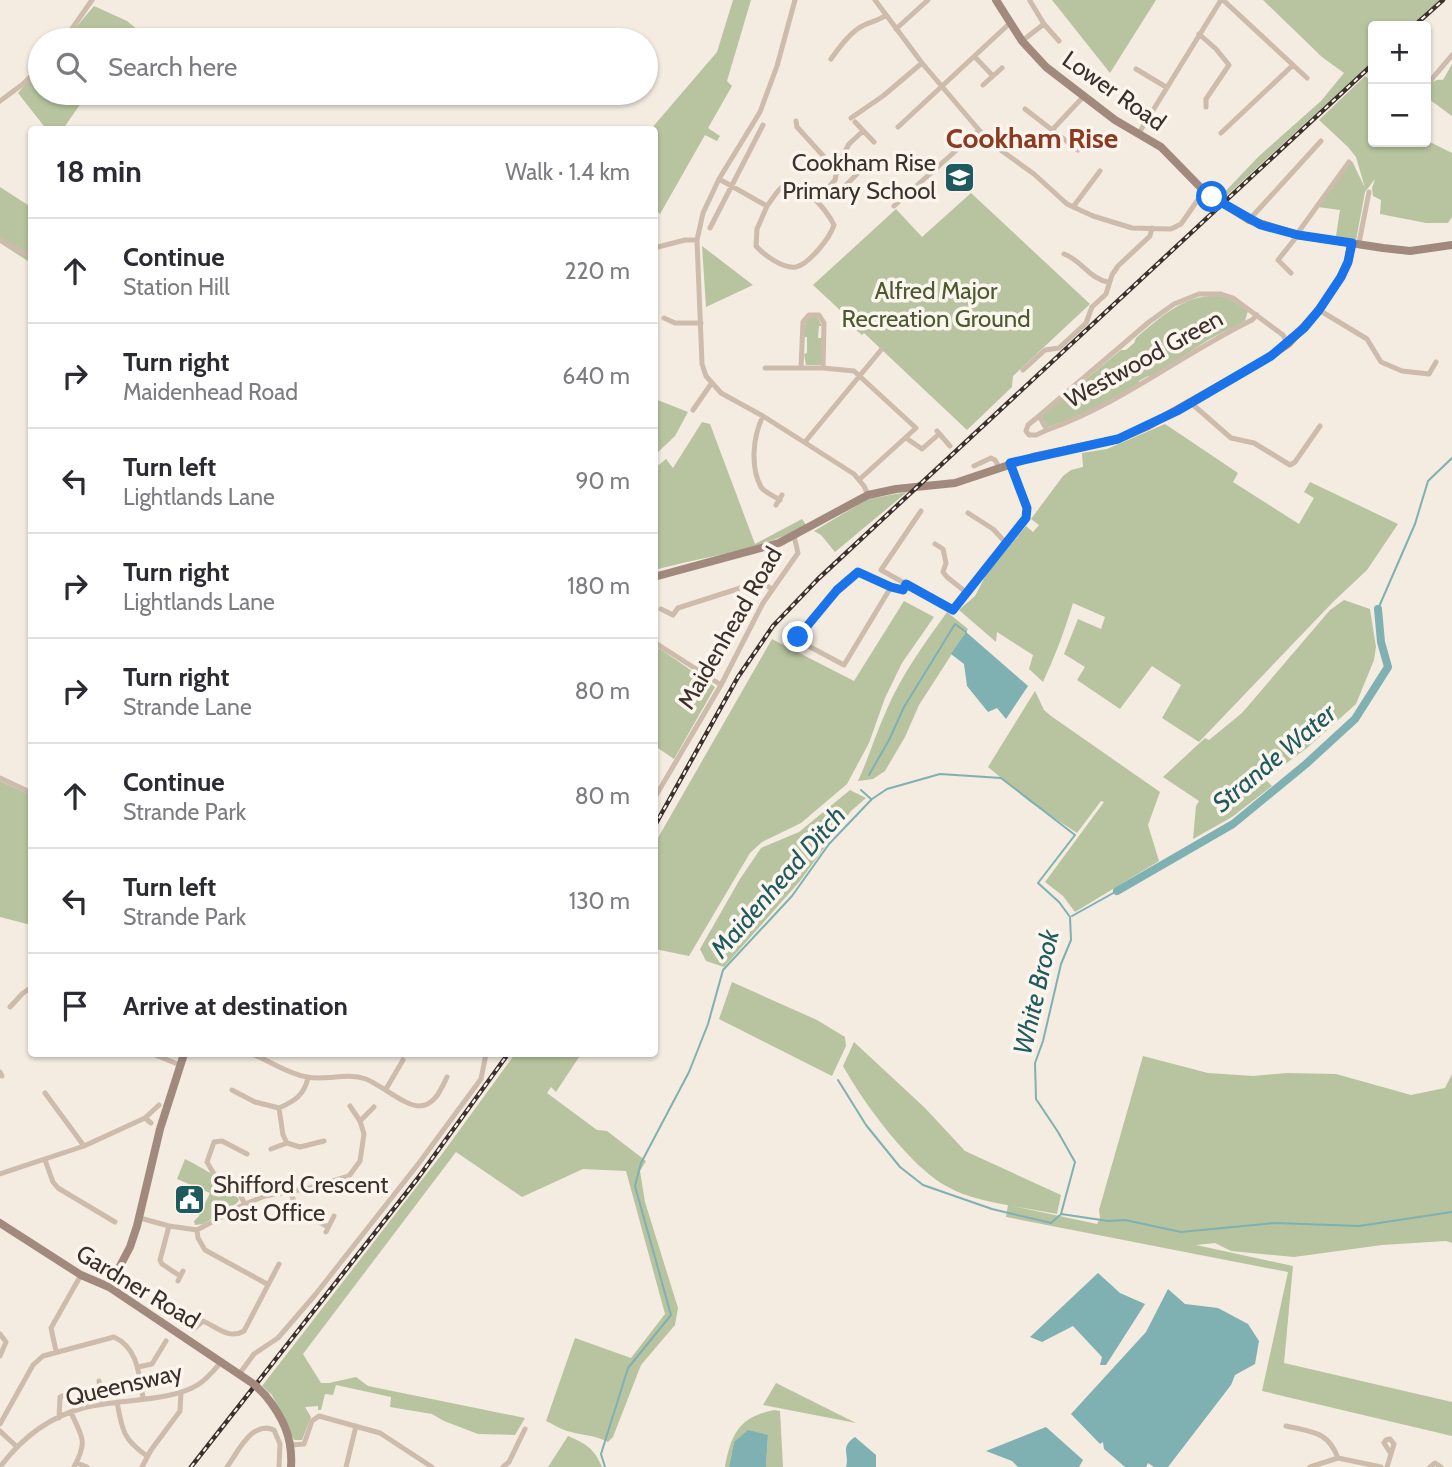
<!DOCTYPE html>
<html lang="en">
<head>
<meta charset="utf-8">
<style>
  body { margin:0; font-family:Cabin,sans-serif; background:#f2f2f3; color:#2b2b33 }
  .controls { position:absolute; right:21px; top:21px; display:grid; overflow:hidden; border-radius:7px; box-shadow:0 2px 5px #0004 }
  .controls button { width:63px; height:63px; display:grid; place-items:center; padding:0; border:0; border-bottom:2px solid #e1e1e2; background:#fff; color:#2b2b33; font:35px sans-serif }
  .stop { position:absolute; width:21px; height:21px; margin:-16px; border:5px solid #1a73e8; border-radius:50%; background:#fff }
  .stop.end { background:#1a73e8; border-color:#fff; box-shadow:0 2px 7px #0008 }
  .list { margin:0; padding:0; list-style:none }
  h2 { display:flex; justify-content:space-between; align-items:center; height:91px; margin:0; padding:0 28px; font-size:30px }
  h2 small { font-size:23px; font-weight:400; color:#7c7c81 }
  .list li { display:grid; grid-template-columns:46px 1fr auto; gap:21px; align-items:center; box-sizing:border-box; height:105px; padding:0 28px; border-top:2px solid #e1e1e2 }
  .list b { display:block; font-size:26px; white-space:nowrap }
  .list p { margin:0; font-size:23px; white-space:nowrap; color:#7c7c81 }
  .list em { font-size:23px; font-style:normal; color:#7c7c81 }
  .icon { flex:none; width:38px; height:38px; fill:none; stroke:currentColor; stroke-width:2; stroke-linecap:round; stroke-linejoin:round }
  .map { position:relative; flex:none; width:1452px; height:1467px; overflow:hidden }
  .search { position:absolute; background:#fff; box-shadow:0 2px 5px #0004; left:28px; top:28px; width:630px; height:77px; display:flex; align-items:center; gap:18px; box-sizing:border-box; padding:0 24px; border-radius:38px; color:#7c7c81; font-size:26px }
  .panel { position:absolute; background:#fff; box-shadow:0 2px 5px #0004; left:28px; top:126px; width:630px; height:931px; border-radius:7px }
  .map>svg:first-child { display:block }
</style>
</head>
<body>
<div class="map">
<svg width="1452" height="1467" viewBox="0 0 1452 1467">
  <rect width="100%" height="100%" fill="#f4ebe1"/>
  <path fill="#b8c4a0" d="M733,0h18l-24,81 5,5 -24,42 12,8 -3,5 -12,-6 -45,79 -5,-5 -1,-79 -3,-1 66,-77z
    M1052,0h104l-46,73z
    M1263,0h177l-29,26h-38v35l-150,138 -3,-2 38,-40 63,-56 23,-28 -22,-16z
    M94,6l33,15 23,19h-85z
    M1452,64v52l-26,-19c0,-10 6,-19 17,-17z
    M40,67v26h48l-25,36 -16,1 -29,-37z
    M1365,76l8,6v60h53v-2l26,13v64l-4,6h-22l-46,-9 1,-14 -8,-4 -1,-8 3,-9 -10,13 -9,48 -20,-4 4,-26 -22,-3 34,-46 13,27 -9,-31 -8,-10 -29,-27z
    M0,187l31,20v56l-31,-20z
    M971,193l119,111 -77,72 -1,11 -45,43 -103,-97 -2,2 -7,-6 2,-3 -44,-41 83,-76 26,28z
    M702,246l51,39 -47,22z
    M1220,296l10,3 18,12 -3,10 -37,19 -57,37 -3,-1 -9,5v4l-54,29 -37,13 -6,-10 1,-2 78,-65h5l8,-7 2,-5c26,-22 49,-44 84,-42z
    M817,316l5,10h-3l-1,12h4v25l-2,2h-14l-2,-11 3,-1v-16h-3l2,-19z
    M655,399l33,13 -13,24 -20,19z
    M702,422l8,2 45,120 47,-25 5,7c-49,24 -98,30 -149,43l-4,-6v-94l12,-10 7,9z
    M1165,424l73,49 -5,9 66,42 15,-26 -10,-6 6,-10 88,42 -31,46 -34,32 -134,140 -37,-24 19,-33 -29,-19 -32,43 -43,-29 8,-13 -21,-13 14,-35 23,10 4,-12 -32,-14c-8,27 -18,53 -30,79l-14,-13 4,-14 -36,-23 -1,10 -37,-32 16,-14 12,-23 39,-47 7,6 6,-7 -8,-6 32,-43 8,-6 12,-3 -1,-14 25,-4z
    M907,492l-72,60 -14,-17 -7,-4 54,-32z
    M1344,600l26,9 6,38 -2,13 -18,44 -49,44 -42,31 7,7 -40,31 -39,22 3,-33 3,-5 -36,-24 42,-39 4,2 33,-27 88,-103z
    M904,601l30,16 -32,46 -17,35 -16,45 -22,41 -46,39 -39,19 -12,11 -61,103 -34,-7v-106l117,-204 82,42z
    M947,612l21,17 -49,76 -14,32 -20,34 -12,8 -15,2c11,-24 18,-48 29,-72 15,-35 38,-66 60,-97z
    M659,648l56,39 -41,72 -19,-13 -1,-90z
    M1035,691l9,19 7,6 109,76 -12,33 11,36 -84,51 -12,-16 -18,-14 59,-80 -3,-1 -24,32 -47,-31 -42,-35z
    M0,781l31,14v130l-31,-8z
    M850,790l16,8 -15,13 -51,70 -76,86 -18,-6 -6,-12 40,-70 21,-31 38,-16z
    M732,982l85,38 28,17 1,9 -14,30 -113,-57z
    M854,1042l71,66 40,43 96,44 -4,19c-33,-7 -81,-11 -109,-27 -37,-19 -85,-85 -105,-121z
    M515,1054h66l-25,38 -5,-5 -4,6 50,37 10,1 39,30 -6,10 5,31 33,106 -3,17 -34,40 -28,72 -5,5c-12,-7 -28,-7 -41,-11 -7,-2 -14,-7 -21,-10l29,-83 56,20 34,-44 -39,-143 -43,-2 -61,28 -66,-45 -153,202 18,29h8l27,-6 12,9 157,32 -10,17 -37,-1 -34,-13 -12,-7 -42,-7 1,-10 -55,-12 -3,10 -8,-1 -4,16h-3v-4l-13,1 6,10 -9,23h-8l-22,-45 -10,-9 180,-232z
    M1143,1056l65,17 45,3 34,-3 49,1 75,21 34,-7 7,-14v169l-6,-2 -64,4 -88,12 -63,-6 -16,-8 -19,2 97,21 -9,97 168,39v34l-190,-45 26,-119 -282,-55 2,-12 89,19 3,-6 -1,-8z
    M185,1159c17,9 45,23 54,41l-2,3 -34,21 -8,1 -1,-4 5,-5 11,-23 -33,-14z
    M776,1383l80,40 -93,-18z
    M774,1410l6,1 3,56h-17l2,-32 -34,7 -5,25h-4c6,-33 14,-50 49,-57z
    M568,1436c18,8 26,12 34,31h-54z"/>
  <path fill="#7fb0b2" d="M966,632l62,54 -22,33 -9,-11 -9,4 -21,-26 -3,-22 -13,-10z
    M1098,1273l22,20 25,11 -39,61h-6l2,-8 -29,-31 -31,16 -12,-5z
    M1168,1289l17,15 33,4 30,16 11,17 -4,23 -20,11 -4,10 -63,82h-14l-6,-4 -2,4h-21l-21,-18 -1,-7 -3,2 -29,-30 75,-82z
    M1046,1427l37,33 -4,7h-61l-6,-6 -26,-10z
    M748,1430l20,5 -2,32h-37l5,-25z
    M855,1437l21,18v12h-30c4,-14 -7,-19 9,-30z"/>
  <g fill="none" stroke-linecap="round" stroke-linejoin="round">
    <path stroke="#7fb0b2" stroke-width="2" d="M1378,609l37,-85 13,-43 24,-23
      M869,775l20,-35 15,-33 51,-83 11,8
      M861,790l10,9
      M1072,916l45,-25
      M838,1080l28,45 34,42 23,18 69,24 59,14 9,-8
      M605,1467l-4,-13 27,-86 43,-53 -36,-129 6,-23 48,-91 19,-48 15,-54 69,-74 37,-52 43,-45 15,-10 53,-15 61,4 74,57 -37,48 21,19 11,15 1,23 -10,24 -18,77 -8,22 1,36 22,33 17,30 -14,52 47,7 17,-1 56,12 94,-9 84,3 93,-14"/>
    <path stroke="#7fb0b2" stroke-width="8" d="M1117,891l116,-67 73,-60 49,-45 33,-52 -7,-25 -3,-33"/>
    <path stroke="#cdbbac" stroke-width="5" d="M795,0l-18,66 -17,46 -41,67 -16,34 -6,27 5,124 4,12 15,17 42,23 91,58 10,12 4,9
      M875,0l47,63 57,67 16,16 39,28 33,30 26,12 39,12 39,1 10,-5 23,-33
      M1223,0l84,78
      M1030,1l14,23 15,17
      M896,29l32,-29
      M1199,34l17,15 13,16 -23,34v8
      M64,40l28,-40
      M1022,41l22,-17
      M975,57l18,19
      M831,59c8,-11 17,-24 28,-31 8,-6 18,-6 27,-13
      M1136,69l30,18
      M983,85l19,-17
      M1426,86l26,-31
      M0,101l23,-17 17,-17
      M1025,109l53,41
      M851,118l32,-22 39,-33
      M796,121l1,6 30,33 11,5
      M855,122l19,20
      M898,127l112,-104
      M1053,129l30,-32
      M1139,133l82,-133
      M1221,133l71,-67
      M719,179l48,27c5,-6 11,-18 18,-21 17,-7 43,28 49,40 -4,13 -25,39 -38,42 -13,2 -32,-12 -40,-21l1,-17 10,-23
      M846,185l17,-17
      M817,201l18,-21 3,-15 11,-21 14,-13
      M894,206l85,-76
      M1073,207l27,-36
      M1249,220l72,-79
      M710,228l53,-103
      M1297,234l52,-72
      M0,240l32,17
      M1359,243l10,-51
      M654,248l31,-8h12
      M1064,254c17,6 26,25 44,28
      M1291,273l-13,-13 20,-25
      M1319,310l48,29 14,23 21,9 27,3 7,-12
      M1257,315l-5,5c-70,34 -131,84 -205,110l-8,-14 110,-94 25,-18 25,-10h22l12,4 50,37 5,9
      M664,318l11,5h26
      M765,368h58l31,3 62,57 -56,51
      M801,368l2,-46 6,-7h10l5,8 -1,45
      M1023,370l22,-20 14,-2 27,-25 6,-16 14,-13 6,-19 6,-9 32,-30 2,-8
      M1191,403l40,35 23,5 36,22 5,-3 25,-36
      M693,410l18,-26
      M763,416c-10,20 -13,51 -2,71 4,6 13,9 19,13
      M1039,416l-11,9 -2,6 3,4h7l11,-5
      M937,431l13,15
      M906,438l16,11 17,-15
      M805,442l76,-92
      M974,466l17,-8 4,2 4,7
      M776,505l6,-10
      M921,511l-40,59 72,40 69,-85c10,-20 -4,-42 -12,-62
      M968,513l25,16 14,15
      M935,544l8,5 3,14 -3,9 4,5 20,16
      M891,587l-47,78 -45,-24 -1,-4 39,-47 21,-18 33,15 12,3 3,-5
      M661,609l12,6 5,-7 78,-25 8,1 8,5
      M654,642l67,43
      M0,778l32,15
      M654,799l67,-114 42,-82 35,-50 -4,-17
      M10,1007l13,-14 9,-6
      M153,1054l27,11
      M252,1054c18,7 36,20 55,23 20,4 39,-5 59,2 15,6 39,27 53,27 16,0 22,-17 28,-29
      M0,1072l2,4
      M386,1089l17,-29
      M232,1090l23,12 24,6c16,-7 25,-13 29,-30
      M45,1093l39,53
      M279,1108l4,27 4,8
      M360,1121l14,-14
      M151,1123l-6,-5 14,-13
      M271,1149l16,-6 13,4 24,-6
      M45,1160l8,22 5,6 57,34
      M0,1174l84,-28 61,-28
      M290,1191l7,18 31,18
      M245,1204l-9,-16 -22,-14 -7,-12 7,-20 8,-1 25,13
      M140,1218l29,8 28,4 48,-26 20,-8 45,-8 39,-12 11,-15 4,-27 -4,-13 -10,-15
      M169,1226l-9,34 2,4 18,12
      M197,1230l1,8 7,12 62,34
      M326,1232l8,-16
      M178,1281l5,-10
      M193,1330l10,-9c14,6 26,19 41,10l35,-67
      M0,1334l6,8 -6,14
      M56,1351l-5,-23 30,-53
      M138,1367l14,-3 14,-23
      M240,1373l14,-19 24,-16 37,-43 104,-132 62,-84 5,-25
      M99,1381l4,23
      M117,1402c5,28 6,37 30,54
      M71,1412c10,25 18,27 3,55
      M59,1418l1,-21 5,-2
      M0,1424l33,-59 10,-9 71,-19c24,11 25,37 29,61
      M1286,1426c26,6 42,5 52,32
      M0,1431l16,15
      M291,1445l13,-1 8,-23 7,-5 61,17 52,34
      M77,1463l10,4
      M0,1467c21,-28 49,-50 83,-59 32,-9 90,-6 116,-24 9,-6 16,-15 23,-23
      M142,1467l9,-17 29,-39 1,-19
      M227,1467c11,-15 25,-47 47,-37l6,14 -1,23
      M346,1467l10,-41
      M503,1467l6,-5 16,-33
      M1310,1467l28,-9 43,9
      M1387,1467l7,-23 -4,-5 -4,1 -2,3 7,11
      M1430,1467l5,-4 6,4"/>
    <path stroke="#a18a7d" stroke-width="8" d="M996,0l26,41 24,26 69,53 46,27 43,44 45,29 49,15 85,13 27,3 42,-6
      M654,577l125,-34 89,-48 28,-6 59,-6 78,-26 85,-18 30,-13 113,-64 27,-18 31,-34 20,-30 9,-18 3,-19
      M0,1223l81,52 28,12 146,98
      M109,1287l21,-40 7,-21 23,-97 24,-75
      M265,1395c18,22 28,43 26,72"/>
    <defs>
      <path id="rail" d="M1414,26l29,-26
        M654,827l84,-150 35,-51 45,-47 555,-515
        M191,1467l227,-289 90,-124"/>
    </defs>
    <use href="#rail" stroke="#3b302b" stroke-width="4.5"/>
    <use href="#rail" stroke="#fbf5ee" stroke-width="2" stroke-dasharray="5" stroke-linecap="butt"/>
    <path stroke="#a18a7d" stroke-width="8" d="M255,1385l10,10"/>
  </g>
  <g fill="none" stroke-linecap="round" stroke-linejoin="round">
    <path stroke="#1a73e8" stroke-width="9" d="M798,637l39,-47 21,-18 33,15 12,3 3,-6 47,26 73,-92 1,-10 -17,-45 108,-24 59,-28 94,-55 33,-28 15,-18 22,-33 7,-15 4,-19 -54,-8 -37,-10 -49,-28"/>
  </g>
  <defs>
    <symbol id="school-square" viewBox="-11 -11 22 22"><rect x="-9" y="-9" width="18" height="18" rx="4" fill="#1f5a5e" stroke="#fbf5ee"/><path d="M0-5L7-2L0 1L-7-2ZM-4 1L0 2.5L4 1V4Q0 6-4 4Z" fill="#fff"/></symbol>
    <symbol id="civic-square" viewBox="-11 -11 22 22"><rect x="-9" y="-9" width="18" height="18" rx="4" fill="#1f5a5e" stroke="#fbf5ee"/><path d="M-.6-6.5H3V-4.5H.6V-3L4-1V1h2V6H-6V1h2V-1L-.6-3ZM-1.2 2.5V6h2.4V2.5Z" fill="#fff"/></symbol>
  </defs>
  <g fill-rule="evenodd">
    <use href="#school-square" x="942" y="160" width="35" height="35"/>
    <use href="#civic-square" x="172" y="1182" width="35" height="35"/>
  </g>
  <g text-anchor="middle" stroke-width="7" stroke-linejoin="round" paint-order="stroke">
    <g font-size="24" fill="#3b302b" stroke="#fbf5ee">
      <text transform="translate(1114 91) rotate(35)" y="8">Lower Road</text>
      <text transform="translate(1144 359) rotate(-29)" y="8">Westwood Green</text>
      <text transform="translate(730 628) rotate(-60)" y="8">Maidenhead Road</text>
      <text transform="translate(138 1287) rotate(31)" y="8">Gardner Road</text>
      <text transform="translate(124 1385) rotate(-13)" y="8">Queensway</text>
    </g>
    <g font-size="24" fill="#3b302b" stroke="#fbf5ee" text-anchor="end">
      <text x="936" y="171">Cookham Rise<tspan x="936" dy="28">Primary School</tspan></text>
      <text x="213" y="1193" text-anchor="start">Shifford Crescent<tspan x="213" dy="28">Post Office</tspan></text>
    </g>
    <g font-size="24" fill="#4a5a2e" stroke="#fbf5ee">
      <text x="936" y="299">Alfred Major<tspan x="936" dy="28">Recreation Ground</tspan></text>
    </g>
    <g font-size="26" font-style="italic" fill="#1f5a5e" stroke="#fbf5ee">
      <text transform="translate(1274 758) rotate(-40)" y="9">Strande Water</text>
      <text transform="translate(778 882) rotate(-49)" y="9">Maidenhead Ditch</text>
      <text transform="translate(1036 992) rotate(-77)" y="9">White Brook</text>
    </g>
    <g font-size="28" font-weight="bold" fill="#8c3b22" stroke="#fbf5ee">
      <text x="1032" y="148">Cookham Rise</text>
    </g>
  </g>
</svg>
<div class="controls">
<button>+</button>
<button>−</button>
</div>
<div class="stop" style="left:1212px;top:197px"></div>
<div class="stop end" style="left:798px;top:637px"></div>
<div class="search"><svg class="icon" aria-label="search" viewBox="0 0 24 24"><circle cx="10" cy="10" r="6"/><path d="M15 15l6 6"/></svg>Search here</div>
<section class="panel">
<h2>18 min<small>Walk · 1.4 km</small></h2>
<ul class="list">
<li><svg class="icon" aria-label="ahead" viewBox="0 0 24 24"><path d="M12 20V5M6 11l6-6 6 6"/></svg><div><b>Continue</b><p>Station Hill</p></div><em>220 m</em></li>
<li><svg class="icon" aria-label="right" viewBox="0 0 24 24"><path d="M7 20v-9h11M14 6l5 5-5 5"/></svg><div><b>Turn right</b><p>Maidenhead Road</p></div><em>640 m</em></li>
<li><svg class="icon" aria-label="left" viewBox="0 0 24 24"><path d="M17 20v-9H6M10 6l-5 5 5 5"/></svg><div><b>Turn left</b><p>Lightlands Lane</p></div><em>90 m</em></li>
<li><svg class="icon" aria-label="right" viewBox="0 0 24 24"><path d="M7 20v-9h11M14 6l5 5-5 5"/></svg><div><b>Turn right</b><p>Lightlands Lane</p></div><em>180 m</em></li>
<li><svg class="icon" aria-label="right" viewBox="0 0 24 24"><path d="M7 20v-9h11M14 6l5 5-5 5"/></svg><div><b>Turn right</b><p>Strande Lane</p></div><em>80 m</em></li>
<li><svg class="icon" aria-label="ahead" viewBox="0 0 24 24"><path d="M12 20V5M6 11l6-6 6 6"/></svg><div><b>Continue</b><p>Strande Park</p></div><em>80 m</em></li>
<li><svg class="icon" aria-label="left" viewBox="0 0 24 24"><path d="M17 20v-9H6M10 6l-5 5 5 5"/></svg><div><b>Turn left</b><p>Strande Park</p></div><em>130 m</em></li>
<li><svg class="icon" aria-label="arrive" viewBox="0 0 24 24"><path d="M6 21V4h12l-3 4 3 4H6"/></svg><div><b>Arrive at destination</b></div></li>
</ul>
</section>
</div>
</body>
</html>
